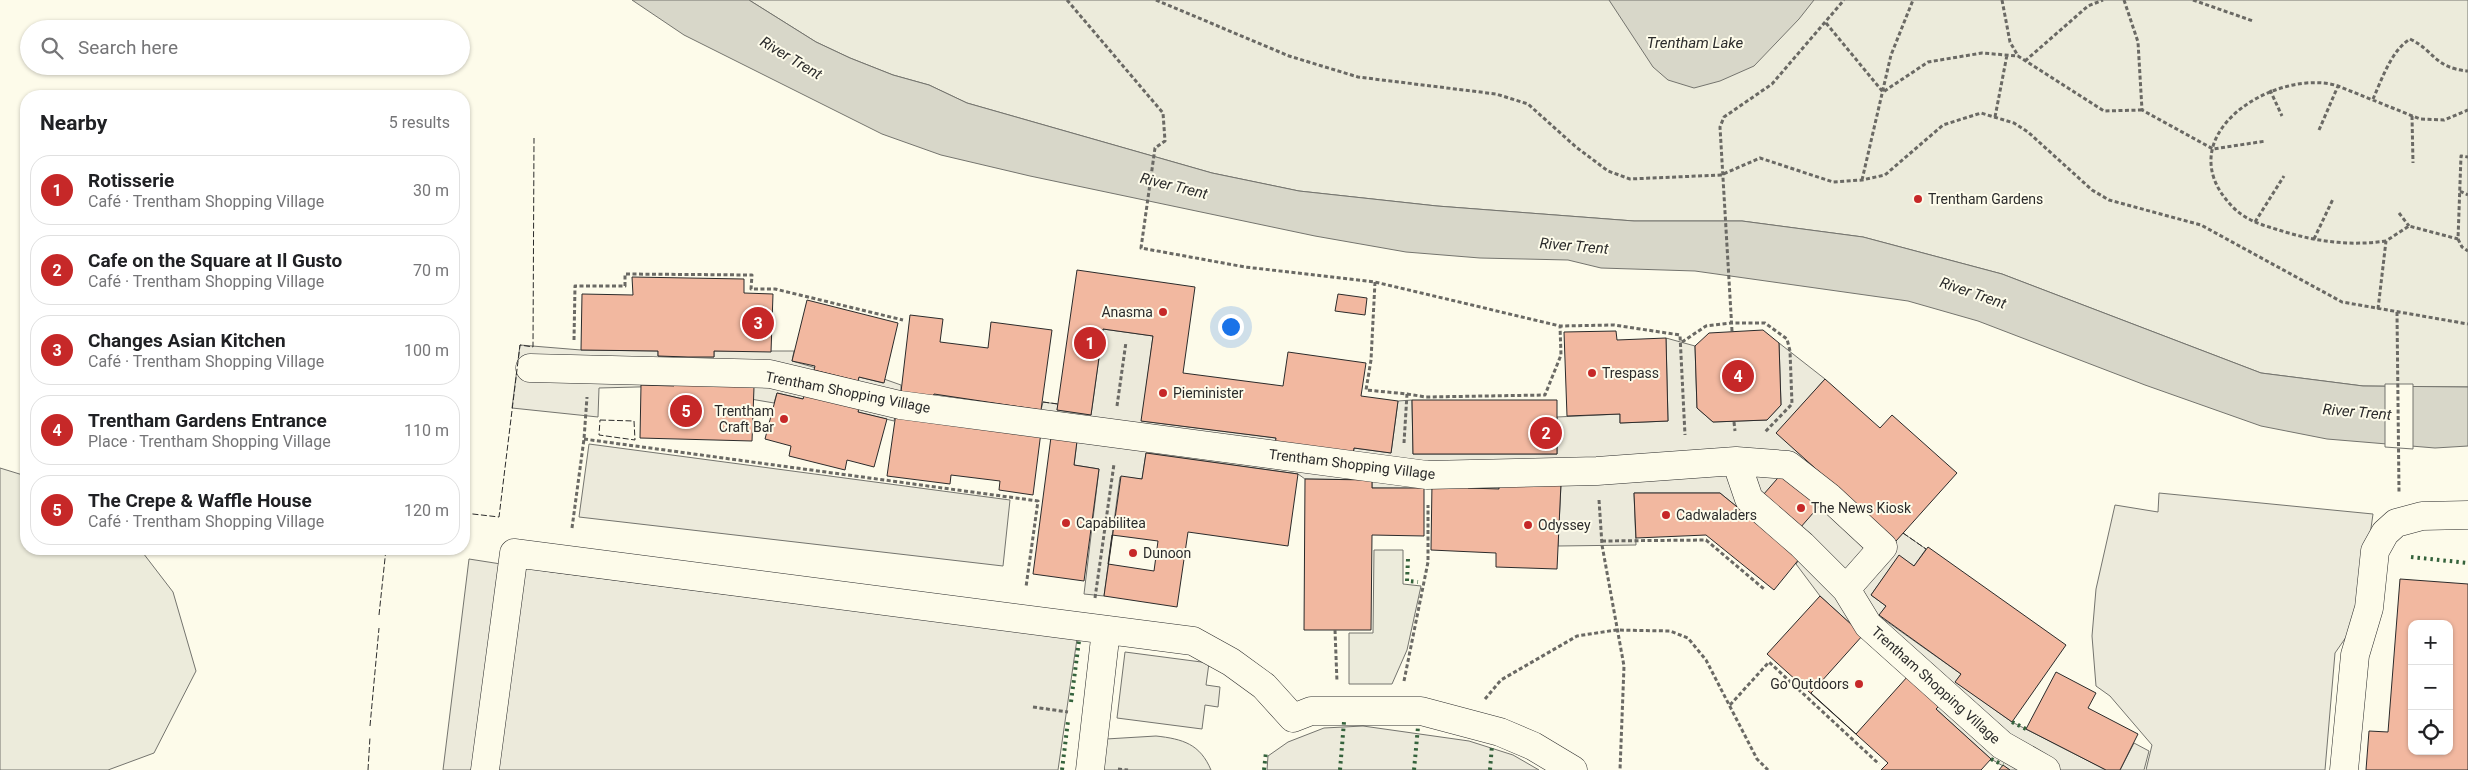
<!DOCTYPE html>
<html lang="en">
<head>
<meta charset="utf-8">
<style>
  body { margin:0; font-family:Roboto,sans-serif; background:#f6f6f6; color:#202124 }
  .controls { position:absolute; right:15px; bottom:15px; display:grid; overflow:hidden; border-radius:10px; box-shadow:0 1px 4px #0004 }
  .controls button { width:45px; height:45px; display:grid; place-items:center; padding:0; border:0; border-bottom:1px solid #e0e0e0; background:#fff; color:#202124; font:25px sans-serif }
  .you { position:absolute; left:1230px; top:326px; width:18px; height:18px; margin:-12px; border:4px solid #fff; border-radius:50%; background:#1a73e8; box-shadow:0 0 0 8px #1a73e833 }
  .badge { display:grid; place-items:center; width:32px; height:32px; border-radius:50%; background:#c62828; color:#fff; font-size:16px; font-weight:700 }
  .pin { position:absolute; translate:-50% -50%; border:2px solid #fff; box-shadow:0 1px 5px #0006 }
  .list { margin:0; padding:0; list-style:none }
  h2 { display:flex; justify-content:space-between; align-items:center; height:65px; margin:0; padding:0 20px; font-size:21px }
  h2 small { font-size:16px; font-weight:400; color:#757577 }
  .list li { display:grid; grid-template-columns:32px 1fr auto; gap:15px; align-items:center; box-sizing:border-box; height:70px; margin:0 10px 10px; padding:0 10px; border:1px solid #e0e0e0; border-radius:20px }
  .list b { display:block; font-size:19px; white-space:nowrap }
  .list p { margin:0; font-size:16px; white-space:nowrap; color:#757577 }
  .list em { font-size:16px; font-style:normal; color:#757577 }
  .icon { flex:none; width:28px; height:28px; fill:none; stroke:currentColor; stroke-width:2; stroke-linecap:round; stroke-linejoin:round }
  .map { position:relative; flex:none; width:2468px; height:770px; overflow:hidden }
  .search { position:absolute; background:#fff; box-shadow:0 1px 4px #0004; left:20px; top:20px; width:450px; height:55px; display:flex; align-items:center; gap:12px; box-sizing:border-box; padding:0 18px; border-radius:28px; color:#757577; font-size:19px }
  .panel { position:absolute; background:#fff; box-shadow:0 1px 4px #0004; left:20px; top:90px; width:450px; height:465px; border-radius:20px }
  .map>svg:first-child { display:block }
</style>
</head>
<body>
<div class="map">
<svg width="2468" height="770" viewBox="0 0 2468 770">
  <rect width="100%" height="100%" fill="#fdfbea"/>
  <path fill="#ecebdb" stroke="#74746e" d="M749,0h1719v387l-105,-1 -102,-13 -259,-99 -139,-37 -121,-16h-108l-197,-15 -138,-15 -87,-18 -245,-70 -38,-18 -36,-10 -43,-17 -34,-16z
    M0,468l26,8v73h114l33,43 23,79 -42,82 -46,17h-108z
    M1374,550h29v34l18,2 -14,64 -15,34h-43v-51h24z
    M1156,736c27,3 44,8 55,34h-111l6,-31z"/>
  <path fill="#eceadb" stroke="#74746e" d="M1103,329l50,7 -11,85 134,17 -1,7 78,10 1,-7 37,5 7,-52 14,-1 1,54h144v-37l63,-3v9l48,-2 -2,-83 29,8 2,62 16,14 54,-2 14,-15 -2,-62 46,36 -48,54 118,108 8,-8 23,16 -12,17 -15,-10 -28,39 15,11 -7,10 82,58 -5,8 56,40 94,48h-96l-19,-11 -55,-50 4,-4 -120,-109 -24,-32 4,-5 -80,-66h-86l2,52 -78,1 3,-62 -62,-3v8l-127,-1v-8l-67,-1 -7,-5 -152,-21 -4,26 -22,-2 -16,119 -20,-2 15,-125 -25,-4 3,-24 -181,-28 -2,8 -36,-9 1,-4 -54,-14 -2,5 -26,-6 -3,10 -100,-17 -75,2 -1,29 -86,-9 8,-63 61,5 77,1v5l56,1v-6h80l-2,10 66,19 1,-3 24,6 1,-4 17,6v6l32,5 1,-2 107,16 2,-8 7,1 8,1 -1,6 34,5z
    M589,444l421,56 -7,66 -424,-49z
    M2159,493l214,21 -15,106 -23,33 -10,117h-179l6,-25 -42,-49 -14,-10 -4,-50 4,-47 19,-84 43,7z
    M469,559l83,13 525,67 -19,131h-615z
    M1125,652l84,11 -3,22 14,2 -2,20 -13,-2 -3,24 -85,-11z
    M1363,726l106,15 44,14 26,15h-272l1,-14 20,-14 36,-14z
    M2134,743l15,8 -5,19h-24z"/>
  <path fill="#d8d7c9" stroke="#74746e" d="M632,0h117l67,42 34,16 43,17 36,10 38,18 245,70 87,18 138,15 197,15h108l121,16 139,37 259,99 102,13 105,1v59l-33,2 -108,-9 -66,-13 -116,-41 -167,-64 -70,-20 -213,-30 -94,-3 -33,-8 -88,-2 -74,-6 -91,-16 -285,-60 -89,-21 -59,-21 -198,-99z
    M1609,0h205l-15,19 -45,47 -34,15 -26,7 -26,-8 -15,-13z"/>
  <path fill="#fdfbea" stroke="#74746e" d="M2385,384h28v65l-28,-2z"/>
  <path fill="#f2b8a0" stroke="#2b2b2b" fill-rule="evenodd" d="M1077,270l118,17 -12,86 100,13 5,-34 78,11 -5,33 37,5 -7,52 -37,-5 -1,7 -78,-10 1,-7 -135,-17 12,-85 -50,-7 -12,86 -34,-5z
    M632,277l112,2v14l29,1 -2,58 -57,-1v6h-26l-30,-1v-5l-77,-1 1,-56 51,1z
    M1338,294l29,4 -2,17 -30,-4z
    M807,300l91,23 -14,60 -25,-6 -1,4 -44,-11 1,-4 -23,-5z
    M910,315l33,4 -3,23 48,6 3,-26 61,8 -11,80 -107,-16 -1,2 -32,-4z
    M1763,330l16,13 2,62 -14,15 -54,2 -16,-14 -2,-62 14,-13z
    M1616,331l1,9 49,-2 2,83 -48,2v-9l-53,2 -3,-84z
    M1825,379l55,49 12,-13 65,58 -61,68 -120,-108z
    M675,383l79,4 -2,54 -112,-3 1,-53 33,1z
    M777,393l26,6 2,-5 54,14 -1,4 29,7 -13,48 -27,-7 -2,10 -56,-14 2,-10 -26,-7z
    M1412,400h145v54h-144z
    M896,413l145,19 -8,63 -34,-5 1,-9 -49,-6 -1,9 -63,-8z
    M1051,437l26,4 -3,24 25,4 -15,112 -51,-7z
    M1146,453l152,21 -10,72 -100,-14 -11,75 -73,-11 17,-120 21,3z
    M1784,471l37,33 -21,24 -37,-33z
    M1305,479l67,1v8h52v48l-52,-1 -1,95h-67z
    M1499,481l62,2 -4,86 -61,-2v-14l-65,-3 1,-67h36v5l31,1z
    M1634,493h86l80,65 -26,32 -68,-55 -70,3z
    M1112,535l46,6 -4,30 -46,-7z
    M1928,547l138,98 -54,77 -57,-40 6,-8 -82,-59 7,-9 -15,-11 28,-40 15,11z
    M2400,579l68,5v186h-102l3,-39 19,1zM2412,624h37v127h-37z
    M1820,596l120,109 -4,4 55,50 -10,11h-100l7,-7 -121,-109z
    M1863,635l45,41 -52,58 -45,-41z
    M2056,672l40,21 -8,15 50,26 -18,36h-14l-80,-41z
    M2003,765l7,5h-11z"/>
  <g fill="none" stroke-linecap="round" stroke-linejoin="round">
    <defs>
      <path id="minor" d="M530,368l240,6 130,31 527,70 170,-4 139,-10 13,38 53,46 44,44 22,36 134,120 44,25
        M1736,461l52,4 41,32 54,50 -37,42
        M485,770l29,-217 679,88 38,21 33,24 29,32 18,-7h110l79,21 33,14 40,24
        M1090,770l16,-140
        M2344,770l11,-115 14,-47 6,-57 10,-18 11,-10 26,-7 46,-1"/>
    </defs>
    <use href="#minor" stroke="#2b2b2b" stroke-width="29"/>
    <path stroke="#6a6964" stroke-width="3" stroke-dasharray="4 2.5" stroke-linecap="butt" d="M1067,0l96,113 2,28 -10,7 -14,100 104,19 130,15 185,44 54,-1 66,10 5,100
      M1156,0l133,56 69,21 138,17 32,10 48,43 32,24 22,8 91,-4 39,-17 73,24 29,-2 23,-5 58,-50 38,-12 33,10 14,9 64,58 17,10 92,25 141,77 126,22
      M2002,0l8,42 8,14
      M2124,0l14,42 4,68 71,39 53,-8
      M2193,0l60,21
      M1826,23l57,69 45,-30 54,-9 36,3 86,55 38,-1
      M2025,61l63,-55 15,-6
      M2270,90l12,26
      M2373,99c9,-20 18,-48 37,-60 25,12 24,29 58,32
      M2412,116l1,47
      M1995,117l12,-62
      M2319,130l19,-44
      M1862,180l29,-125 22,-55
      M2460,191l8,4
      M2399,213l10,13
      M2255,222l29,-46
      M2314,239l19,-40
      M2458,239l4,8 6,4
      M2386,241c-35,5 -67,1 -101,-9 -12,-4 -25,-7 -36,-13 -12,-6 -22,-17 -29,-28 -40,-66 62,-123 118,-105l82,33 24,1 24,-10
      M1375,282l-4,78 -5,30 41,4 -3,49
      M2378,309l8,-68 23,-15 49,13 3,-83 7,1
      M2397,312l2,180
      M1732,331l-12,-204 4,-10 48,-33 72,-84
      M574,340l1,-54h50v-12l127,1 -1,14h24l128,31
      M1682,342l24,-16 25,-3h34l22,16 3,12 2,53 -28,29
      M1407,394l19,3 119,-2 16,-40 -1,-29
      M1117,406l9,-64
      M1734,422l1,9
      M584,439l454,62 -12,86
      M1599,500l3,45 22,121 -4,104
      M572,528l12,-89 3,-42
      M1602,541l104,-1 58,49
      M1095,598l19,-134
      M1335,630l2,52
      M1404,681l24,-119v-57
      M1485,699l16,-19 76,-44 39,-6 54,1 18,7 18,22 51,99 11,11
      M1730,705l39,-43 110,102
      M1033,707l35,5
      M1118,769l10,1"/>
    <use href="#minor" stroke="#fdfbea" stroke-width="28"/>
    <path stroke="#34623c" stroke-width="4" stroke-dasharray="2.5 4" stroke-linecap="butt" d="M2411,557l57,6
      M1408,559l-1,22 11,1
      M1071,702l8,-61
      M2012,722l14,7
      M1991,759l12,6
      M1062,770l6,-49
      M1264,770l2,-18
      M1340,770l4,-48
      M1414,770l4,-43
      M1490,770l2,-25"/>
    <path stroke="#2b2b2b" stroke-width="1" stroke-dasharray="6 2.5" stroke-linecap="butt" d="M1043,402l15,2
      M600,420l34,1 1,19 -36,-5z
      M464,513l35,4 21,-172 13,2 1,-209
      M1903,533l23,16
      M379,615l7,-66
      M370,726l9,-98
      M368,770l2,-33"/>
  </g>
  <g fill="#c62828" stroke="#fdfbea" stroke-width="2">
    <circle cx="1918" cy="199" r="5"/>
    <circle cx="1163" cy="312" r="5"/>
    <circle cx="1592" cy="373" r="5"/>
    <circle cx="1163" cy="393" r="5"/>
    <circle cx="784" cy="419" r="5"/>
    <circle cx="1801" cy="508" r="5"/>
    <circle cx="1666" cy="515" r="5"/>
    <circle cx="1066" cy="523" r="5"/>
    <circle cx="1528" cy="525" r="5"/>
    <circle cx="1133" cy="553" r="5"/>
    <circle cx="1859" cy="684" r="5"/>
  </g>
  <g text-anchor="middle" stroke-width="4" stroke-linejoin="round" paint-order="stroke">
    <g font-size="14" fill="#2b2b2b" stroke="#fdfbea" text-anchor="start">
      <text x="1928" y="204">Trentham Gardens</text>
      <text x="1153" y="317" text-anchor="end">Anasma</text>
      <text x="1602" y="378">Trespass</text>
      <text x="1173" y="398">Pieminister</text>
      <text x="774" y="416" text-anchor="end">Trentham<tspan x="774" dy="16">Craft Bar</tspan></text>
      <text x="1811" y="513">The News Kiosk</text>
      <text x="1676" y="520">Cadwaladers</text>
      <text x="1076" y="528">Capabilitea</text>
      <text x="1538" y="530">Odyssey</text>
      <text x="1143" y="558">Dunoon</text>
      <text x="1849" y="689" text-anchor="end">Go Outdoors</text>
    </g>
    <g font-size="14" fill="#2b2b2b" stroke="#fdfbea">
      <text transform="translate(848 392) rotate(11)" y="5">Trentham Shopping Village</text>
      <text transform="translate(1352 464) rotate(7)" y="5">Trentham Shopping Village</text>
      <text transform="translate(1936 685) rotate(42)" y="5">Trentham Shopping Village</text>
    </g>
    <g font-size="15" font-style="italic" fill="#2b2b2b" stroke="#fdfbea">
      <text x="1695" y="48">Trentham Lake</text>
      <text transform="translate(791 58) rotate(31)" y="5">River Trent</text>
      <text transform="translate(1174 186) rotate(14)" y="5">River Trent</text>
      <text transform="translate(1574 246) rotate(5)" y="5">River Trent</text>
      <text transform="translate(1973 293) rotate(19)" y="5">River Trent</text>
      <text transform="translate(2357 412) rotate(5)" y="5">River Trent</text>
    </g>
  </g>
</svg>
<div class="controls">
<button>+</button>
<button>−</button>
<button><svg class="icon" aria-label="locate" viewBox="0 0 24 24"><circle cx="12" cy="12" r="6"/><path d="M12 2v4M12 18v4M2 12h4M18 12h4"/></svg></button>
</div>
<div class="you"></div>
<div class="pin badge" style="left:1090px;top:343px">1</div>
<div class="pin badge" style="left:1546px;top:433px">2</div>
<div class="pin badge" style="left:758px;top:323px">3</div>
<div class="pin badge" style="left:1738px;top:376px">4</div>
<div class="pin badge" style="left:686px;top:411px">5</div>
<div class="search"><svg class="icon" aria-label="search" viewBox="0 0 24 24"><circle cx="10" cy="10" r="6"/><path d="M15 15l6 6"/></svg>Search here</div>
<section class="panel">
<h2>Nearby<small>5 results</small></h2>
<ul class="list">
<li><span class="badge">1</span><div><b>Rotisserie</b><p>Café · Trentham Shopping Village</p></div><em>30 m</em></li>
<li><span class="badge">2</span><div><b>Cafe on the Square at Il Gusto</b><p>Café · Trentham Shopping Village</p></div><em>70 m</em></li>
<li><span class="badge">3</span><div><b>Changes Asian Kitchen</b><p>Café · Trentham Shopping Village</p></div><em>100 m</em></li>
<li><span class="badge">4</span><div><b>Trentham Gardens Entrance</b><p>Place · Trentham Shopping Village</p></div><em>110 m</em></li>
<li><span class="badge">5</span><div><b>The Crepe &amp; Waffle House</b><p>Café · Trentham Shopping Village</p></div><em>120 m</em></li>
</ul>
</section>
</div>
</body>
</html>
